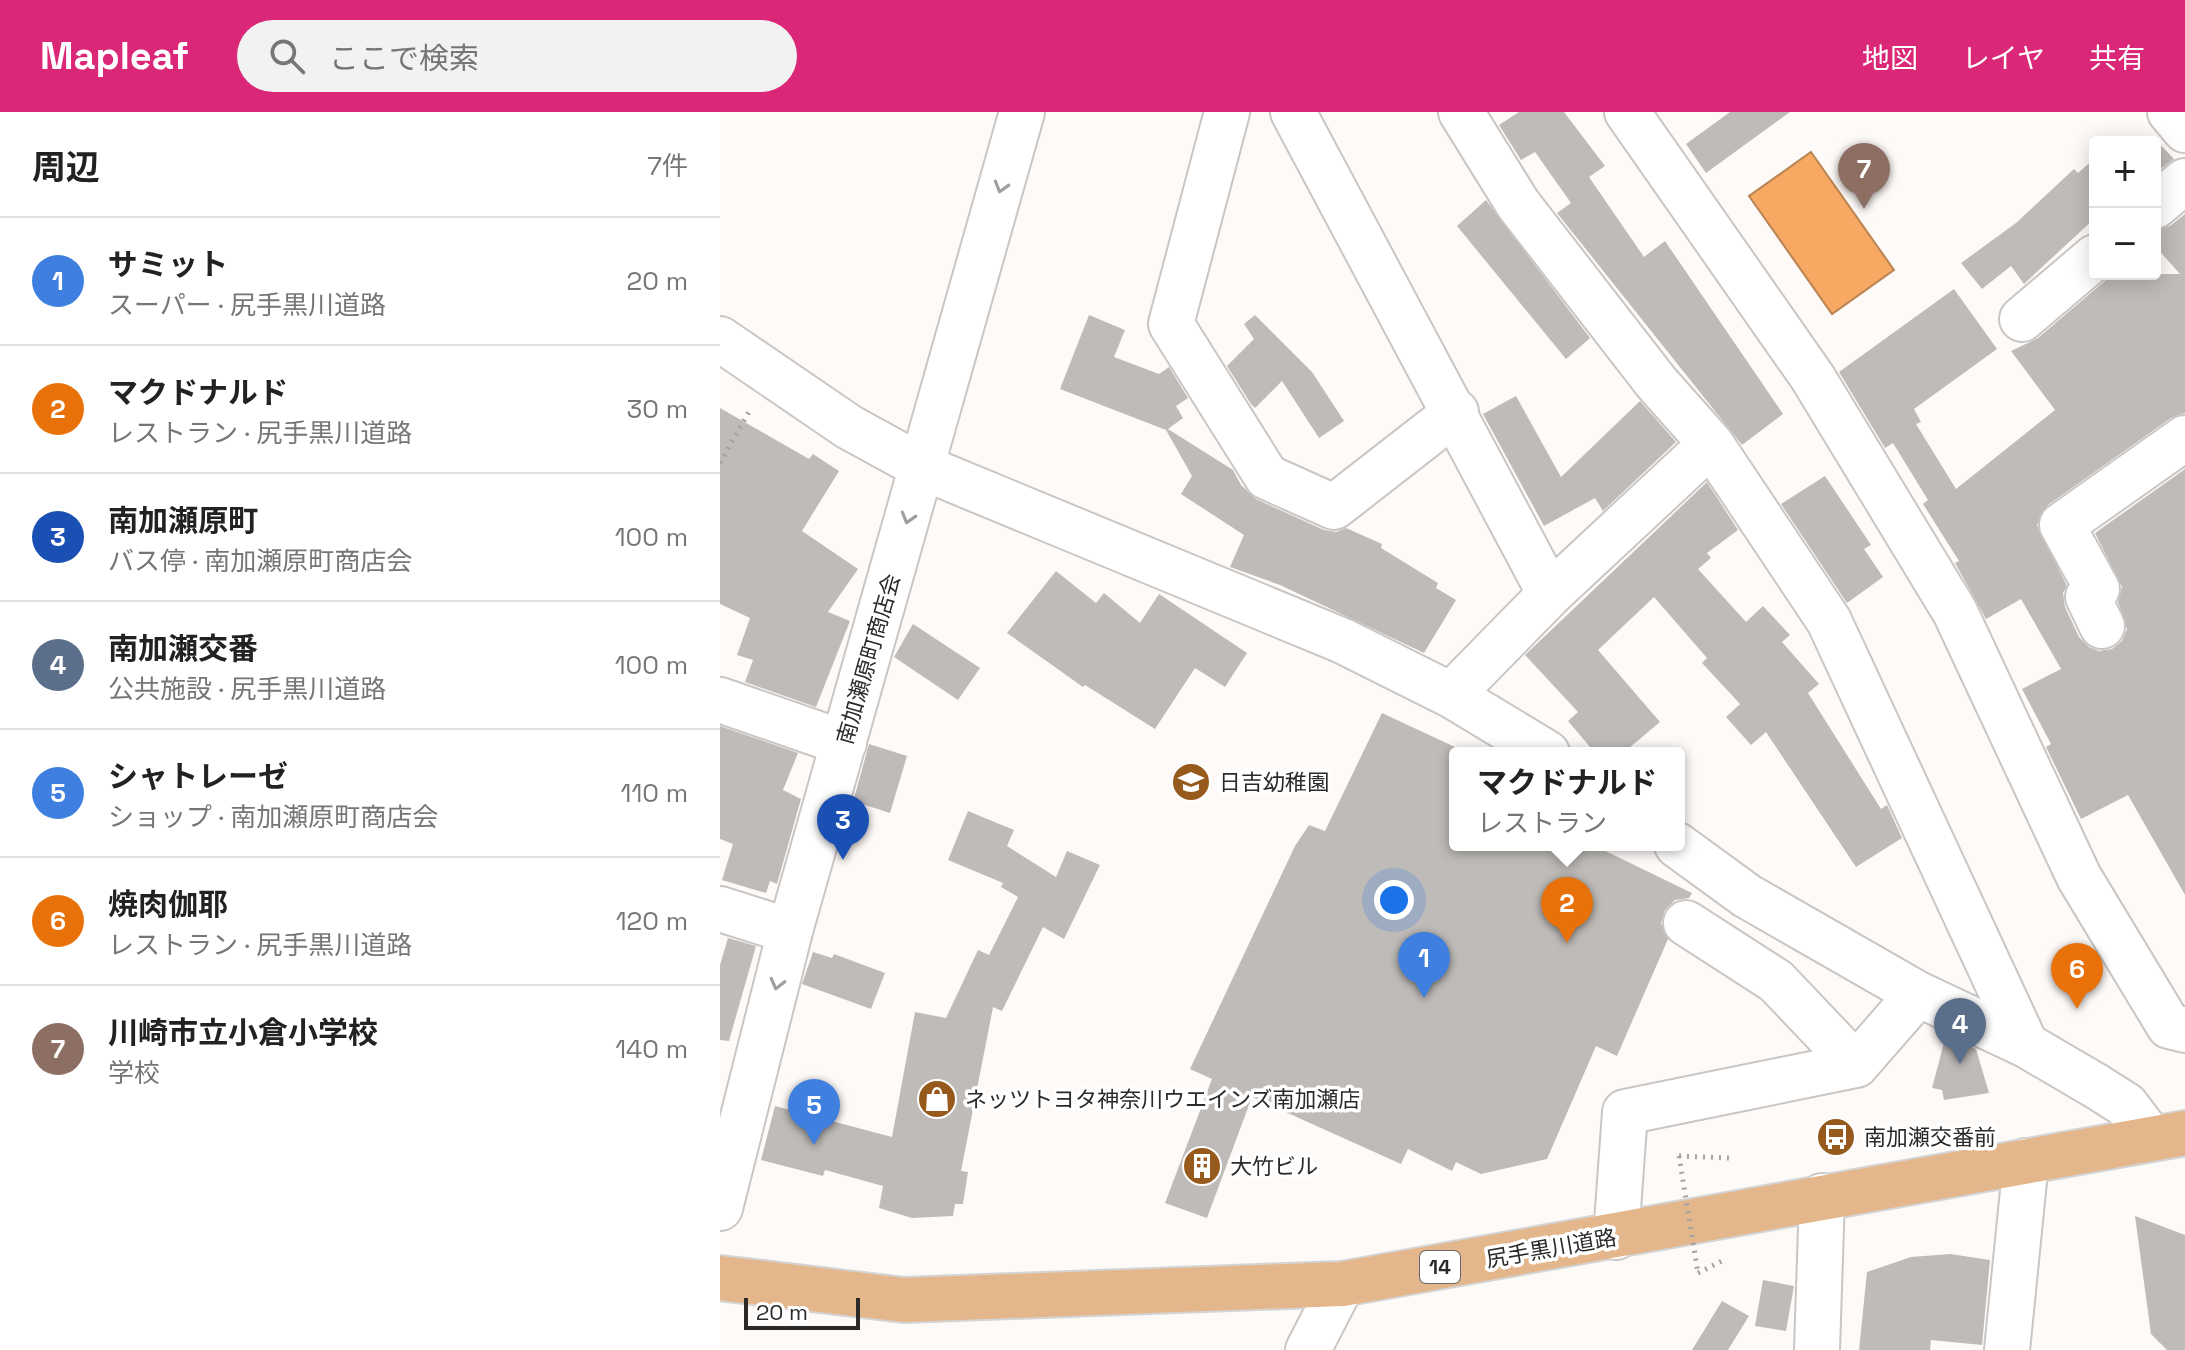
<!DOCTYPE html>
<html lang="ja">
<head>
<meta charset="utf-8">
<style>
  body { margin:0; font-family:"Space Grotesk","Noto Sans JP",sans-serif; background:#f2f2f2; color:#222 }
  .controls { position:absolute; right:24px; top:24px; display:grid; overflow:hidden; border-radius:8px; box-shadow:0 4px 20px #0003 }
  .controls button { width:72px; height:72px; display:grid; place-items:center; padding:0; border:0; border-bottom:2px solid #e0e0e0; background:#fff; color:#222; font:40px sans-serif }
  .scale { position:absolute; left:24px; bottom:20px; width:116px; box-sizing:border-box; padding-left:8px; border:4px solid #2b2a29; border-top:0; font-size:22px; line-height:28px; white-space:nowrap; color:#2b2a29; -webkit-text-stroke:6px #fff; paint-order:stroke }
  .you { position:absolute; left:674px; top:788px; width:28px; height:28px; margin:-20px; border:6px solid #fff; border-radius:50%; background:#1a73e8; box-shadow:0 0 0 12px #1a73e833 }
  .badge { display:grid; place-items:center; width:52px; height:52px; border-radius:50%; background:#db2777; color:#fff; font-size:26px; font-weight:700 }
  .pin { position:absolute; translate:-50% -66px; filter:drop-shadow(0 2px 4px #0008) }
  .pin::after { content:''; position:absolute; top:42px; width:28px; height:24px; background:inherit; clip-path:polygon(0 0,100% 0,50% 100%) }
  .popup { position:absolute; left:729px; top:635px; width:236px; height:104px; box-sizing:border-box; display:grid; place-content:center; border-radius:8px; background:#fff; filter:drop-shadow(0 2px 6px #0005); font-size:26px; white-space:nowrap; color:#767676 }
  .popup b { font-size:30px; color:#222 }
  .popup::after { content:''; position:absolute; left:50%; top:100%; margin-left:-16px; border:16px solid transparent; border-top-color:#fff }
  .list { margin:0; padding:0; list-style:none }
  h2 { display:flex; justify-content:space-between; align-items:center; height:104px; margin:0; padding:0 32px; font-size:34px }
  h2 small { font-size:26px; font-weight:400; color:#767676 }
  .list li { display:grid; grid-template-columns:52px 1fr auto; gap:24px; align-items:center; box-sizing:border-box; height:128px; padding:0 32px; border-top:2px solid #e0e0e0 }
  .list b { display:block; font-size:30px; white-space:nowrap }
  .list p { margin:0; font-size:26px; white-space:nowrap; color:#767676 }
  .list em { font-size:26px; font-style:normal; color:#767676 }
  .icon { flex:none; width:44px; height:44px; fill:none; stroke:currentColor; stroke-width:2; stroke-linecap:round; stroke-linejoin:round }
  .map { position:relative; flex:none; width:1465px; height:1238px; overflow:hidden }
  header { display:flex; align-items:center; gap:48px; box-sizing:border-box; height:112px; padding:0 40px; background:#db2777; color:#fff }
  header strong { font-size:38px }
  nav { display:flex; gap:44px; margin-inline-start:auto; font-size:28px }
  .search { width:560px; height:72px; background:#f2f2f2; display:flex; align-items:center; gap:20px; box-sizing:border-box; padding:0 28px; border-radius:44px; color:#767676; font-size:30px }
  main { display:flex }
  aside { flex:1; background:#fff }
  .map>svg:first-child { display:block }
</style>
</head>
<body>
<header>
<strong>Mapleaf</strong>
<div class="search"><svg class="icon" aria-label="search" viewBox="0 0 24 24"><circle cx="10" cy="10" r="6"/><path d="M15 15l6 6"/></svg>ここで検索</div>
<nav><a>地図</a><a>レイヤ</a><a>共有</a></nav>
</header>
<main>
<aside>
<h2>周辺<small>7件</small></h2>
<ul class="list">
<li><span class="badge" style="background:#3f7fe0">1</span><div><b>サミット</b><p>スーパー · 尻手黒川道路</p></div><em>20 m</em></li>
<li><span class="badge" style="background:#e8710a">2</span><div><b>マクドナルド</b><p>レストラン · 尻手黒川道路</p></div><em>30 m</em></li>
<li><span class="badge" style="background:#1a4fb4">3</span><div><b>南加瀬原町</b><p>バス停 · 南加瀬原町商店会</p></div><em>100 m</em></li>
<li><span class="badge" style="background:#5c6f8a">4</span><div><b>南加瀬交番</b><p>公共施設 · 尻手黒川道路</p></div><em>100 m</em></li>
<li><span class="badge" style="background:#3f7fe0">5</span><div><b>シャトレーゼ</b><p>ショップ · 南加瀬原町商店会</p></div><em>110 m</em></li>
<li><span class="badge" style="background:#e8710a">6</span><div><b>焼肉伽耶</b><p>レストラン · 尻手黒川道路</p></div><em>120 m</em></li>
<li><span class="badge" style="background:#8d6e63">7</span><div><b>川崎市立小倉小学校</b><p>学校</p></div><em>140 m</em></li>
</ul>
</aside>
<div class="map">
<svg width="1465" height="1238" viewBox="0 0 1465 1238">
  <rect width="100%" height="100%" fill="#fefaf8"/>
  <path fill="#f7a964" stroke="#ba8352" stroke-width="2" d="M1091,40l83,118 -62,44 -83,-118z"/>
  <path fill="#bebbb8" d="M799,0h45l41,54 -16,11 55,80 21,-16 118,173 -41,31 -185,-232 14,-10 -36,-51 -14,8 -22,-35z
    M1010,0h60l-84,61 -20,-29z
    M1435,27l19,20 -19,14z
    M1375,46v60l-71,66 -13,-18 -29,23 -21,-26 55,-40 58,-54 4,4z
    M766,88l104,138 -24,21 -109,-133z
    M1465,102v199l-14,5 -123,87 -11,20 30,61 -4,7 2,14 14,30 10,10 10,4 13,-2 10,-8 5,-12 -9,-27 4,-15 -27,-54 90,-64v426l-57,-100 -47,24 -35,-72 5,-3 -29,-55 39,-20 -40,-70 -35,20 -31,-56 4,-2 -36,-57 5,-4 -35,-57 -8,5 -46,-76 115,-83 43,60 -83,60 7,13 -5,2 40,65 99,-79 -44,-59 27,-13 75,-64h67l-25,-28v-16l15,-4z
    M369,203l36,15 -11,27 45,17 10,-7 19,31 -12,8 7,12 -15,11 65,41 8,15 15,14 68,31 12,2 10,-4 36,16 -1,4 57,35 -2,5 20,12 -32,53 -144,-68 -50,-18 14,-32 -63,-41 11,-18 -26,-46 -106,-41z
    M535,203l57,57 32,49 -25,17 -37,-57 -27,27 -4,-4 -24,-38 27,-27 -10,-15z
    M796,284l45,81 79,-76 36,41 -73,69 -8,-13 -51,28 -61,-112z
    M0,296l89,51 4,-5 26,17 -37,60 56,38 -30,43 22,9 -34,86 -71,-25 8,-22 -16,-5 13,-37 -30,-14z
    M1105,364l46,69 -7,4 19,28 -36,26 -66,-99z
    M987,370l31,48 -31,23 4,5 -13,11 48,53 17,-16 27,29 -8,7 37,42 -11,9 73,116 6,-4 15,33 -46,29 -90,-135 -15,13 -25,-28 14,-13 -38,-41 5,-5 -53,-61 -56,53 62,72 -37,31h-28l-27,-32 10,-9 -53,-57z
    M336,459l40,32 8,-10 36,30 19,-29 88,59 -22,34 -30,-19 -40,61 -70,-44 -2,2 -76,-54z
    M193,512l67,44 -22,32 -64,-43z
    M662,601l73,34v98h138l99,48 -3,5 -14,2 -10,10 -4,13 7,16 -51,117 -21,-10 -49,113 -66,15 -25,-12 -4,9 -44,-22 -7,15 -149,-67 -45,121 -42,-15 47,-124 -22,-10 105,-223 14,-21 16,6z
    M0,614l78,27 -15,37 18,9 -24,85 -7,-3 -4,12 -44,-13 11,-36 -13,-5z
    M149,632l38,12 -17,57 -28,-9 -4,11 -8,-2z
    M248,699l46,19 -7,16 49,31 11,-26 33,14 -36,74 -21,-12 -41,84 -9,-4 -32,164 7,1 -5,32h-8l-2,12 -41,2 -33,-10 4,-22 -58,-16 -2,6 -62,-16 14,-54 117,31 23,-125 31,6 32,-68 11,5 29,-58 -17,-10 2,-4 -55,-23z
    M8,826l28,8 -27,95 -9,-1v-75z
    M93,840l19,6 2,-4 51,19 -14,36 -69,-25z
    M1226,923l30,14 13,44 -45,7 -2,-10 -10,-2z
    M1415,1104l50,19v115h-18l-16,-16z
    M1230,1142l40,6 -8,85 -51,-5 -1,10h-71l8,-78 44,-15z
    M1043,1168l31,6 -8,45 -31,-5z
    M1002,1189l27,15 -21,34h-36z"/>
  <g fill="none" stroke-linecap="round" stroke-linejoin="round">
    <defs>
      <path id="minor" d="M507,0l-56,212 96,153 67,30 122,-95
        M573,0l257,482
        M741,0l57,92 138,178 55,62 118,177 197,424
        M907,0l186,266 142,234 124,265 90,149 16,4
        M1450,0l15,18
        M1435,94l30,-25
        M1302,207l73,-62
        M0,227l129,88 73,40 421,174 108,54 96,58
        M1382,514l-14,-29 9,-8 -35,-64 123,-87
        M731,583l99,-101 161,-150
        M0,588l124,43
        M957,733l70,51 171,98 108,51 70,41 30,19 25,33
        M0,797l70,22
        M966,811l90,58 80,84
        M0,1096l70,-277 232,-819
        M896,1125l9,-125 231,-47 62,-71
        M588,1238l34,-66
        M1097,1238l5,-154
        M1287,1238l19,-189"/>
      <path id="major" d="M0,1166l184,22 438,-16 843,-151"/>
    </defs>
    <use href="#minor" stroke="#cac6c4" stroke-width="48"/>
    <use href="#major" stroke="#d5d4d4" stroke-width="48"/>
    <path stroke="#a5a2a1" stroke-width="5" stroke-dasharray="2 6" stroke-linecap="butt" d="M0,351l31,-55
      M959,1044l50,2
      M978,1161l26,-13"/>
    <use href="#minor" stroke="#fff" stroke-width="44"/>
    <use href="#major" stroke="#e3b68c" stroke-width="44"/>
    <path stroke="#a5a2a1" stroke-width="5" stroke-dasharray="2 6" stroke-linecap="butt" d="M959,1044l19,117"/>
  </g>
  <defs><path id="oneway-chevron" d="M-2-3.5L2.5 0L-2 3.5" fill="none" stroke-width="1.6" stroke-linecap="round" stroke-linejoin="round" transform="scale(2)"/></defs>
  <g stroke="#a09f9f">
    <use href="#oneway-chevron" transform="translate(281 75) rotate(106)"/>
    <use href="#oneway-chevron" transform="translate(188 406) rotate(106)"/>
    <use href="#oneway-chevron" transform="translate(57 872) rotate(104)"/>
  </g>
  <defs>
    <symbol id="school-disc" viewBox="-11 -11 22 22"><circle r="9.5" fill="#975a1d" stroke="#fff"/><path d="M0-5L7-2L0 1L-7-2ZM-4 1L0 2.5L4 1V4Q0 6-4 4Z" fill="#fff"/></symbol>
    <symbol id="shop-disc" viewBox="-11 -11 22 22"><circle r="9.5" fill="#975a1d" stroke="#fff"/><path d="M-5-2.5h2.3a2.7 3.5 0 0 1 5.4 0H5L5.5 6h-11ZM-1.5-2.5h3a1.5 2.3 0 0 0-3 0Z" fill="#fff"/></symbol>
    <symbol id="bus-disc" viewBox="-11 -11 22 22"><circle r="9.5" fill="#975a1d" stroke="#fff"/><path d="M-5-6H5V4H4V6H2V4H-2V6H-4V4H-5ZM-3.5-4V0h7V-4ZM-3.5 1.2v1.5H-2V1.2ZM2 1.2v1.5H3.5V1.2Z" fill="#fff"/></symbol>
    <symbol id="building-disc" viewBox="-11 -11 22 22"><circle r="9.5" fill="#975a1d" stroke="#fff"/><path d="M-4-6H4V6H1V3H-1V6H-4ZM-2.5-4.3h1.7v1.8h-1.7ZM.8-4.3h1.7v1.8H.8ZM-2.5-1h1.7V.8h-1.7ZM.8-1h1.7V.8H.8Z" fill="#fff"/></symbol>
  </defs>
  <g fill-rule="evenodd">
    <use href="#school-disc" x="449" y="648" width="44" height="44"/>
    <use href="#shop-disc" x="195" y="965" width="44" height="44"/>
    <use href="#bus-disc" x="1094" y="1003" width="44" height="44"/>
    <use href="#building-disc" x="460" y="1032" width="44" height="44"/>
  </g>
  <g text-anchor="middle" stroke-width="7" stroke-linejoin="round" paint-order="stroke">
    <rect fill="#fff" stroke="#6b6a69" stroke-width="2" x="700" y="1139" width="40" height="32" rx="6"/>
    <g font-size="20" font-weight="bold" fill="#2b2a29">
      <text x="720" y="1162">14</text>
    </g>
    <g font-size="22" fill="#2b2a29" stroke="#fff">
      <text transform="translate(148 547) rotate(-74)" y="8">南加瀬原町商店会</text>
      <text transform="translate(831 1136) rotate(-10)" y="8">尻手黒川道路</text>
    </g>
    <g font-size="22" fill="#2b2a29" stroke="#fff" text-anchor="start">
      <text x="499" y="678">日吉幼稚園</text>
      <text x="245" y="995">ネッツトヨタ神奈川ウエインズ南加瀬店</text>
      <text x="1144" y="1033">南加瀬交番前</text>
      <text x="510" y="1062">大竹ビル</text>
    </g>
  </g>
</svg>
<div class="controls">
<button>+</button>
<button>−</button>
</div>
<div class="scale">20 m</div>
<div class="you"></div>
<div class="pin badge" style="left:704px;top:886px;background:#3f7fe0">1</div>
<div class="pin badge" style="left:847px;top:831px;background:#e8710a">2</div>
<div class="popup"><b>マクドナルド</b>レストラン</div>
<div class="pin badge" style="left:123px;top:748px;background:#1a4fb4">3</div>
<div class="pin badge" style="left:1240px;top:952px;background:#5c6f8a">4</div>
<div class="pin badge" style="left:94px;top:1033px;background:#3f7fe0">5</div>
<div class="pin badge" style="left:1357px;top:897px;background:#e8710a">6</div>
<div class="pin badge" style="left:1144px;top:97px;background:#8d6e63">7</div>
</div>
</main>
</body>
</html>
